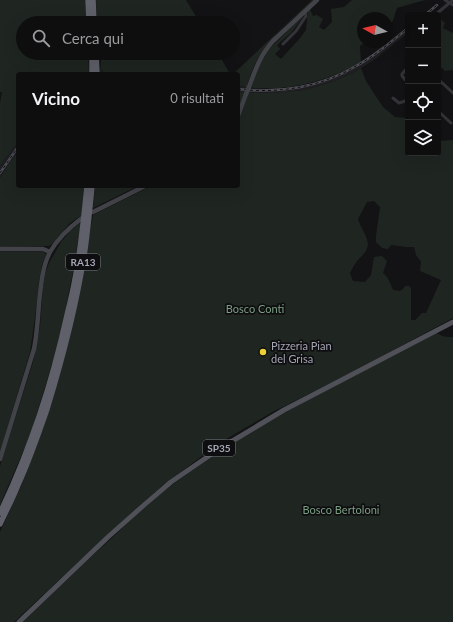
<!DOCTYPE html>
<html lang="it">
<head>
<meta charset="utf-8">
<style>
  body { margin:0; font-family:Lato,sans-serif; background:#1c1c1d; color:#f1f3f6 }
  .controls { position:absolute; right:12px; top:12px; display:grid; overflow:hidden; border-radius:4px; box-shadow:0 4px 16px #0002 }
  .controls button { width:36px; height:36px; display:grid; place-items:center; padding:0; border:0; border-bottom:1px solid #2e2e2f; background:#0e0e0f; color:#f1f3f6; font:20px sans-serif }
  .compass { position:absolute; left:357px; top:12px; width:36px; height:36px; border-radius:50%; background:#0e0e0f; box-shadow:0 4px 16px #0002; rotate:278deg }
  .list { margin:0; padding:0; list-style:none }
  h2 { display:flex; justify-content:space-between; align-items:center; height:52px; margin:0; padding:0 16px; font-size:17px }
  h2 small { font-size:13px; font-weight:400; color:#9b9c9e }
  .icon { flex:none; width:22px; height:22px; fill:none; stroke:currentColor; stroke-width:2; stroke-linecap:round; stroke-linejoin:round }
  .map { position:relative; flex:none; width:453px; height:622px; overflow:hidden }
  .search { position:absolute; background:#0e0e0f; box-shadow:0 4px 16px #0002; left:16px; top:16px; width:224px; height:44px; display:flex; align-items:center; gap:10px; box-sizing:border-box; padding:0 14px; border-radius:22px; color:#9b9c9e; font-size:15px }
  .panel { position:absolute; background:#0e0e0f; box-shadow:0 4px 16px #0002; left:16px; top:72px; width:224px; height:116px; border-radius:4px }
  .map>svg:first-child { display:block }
</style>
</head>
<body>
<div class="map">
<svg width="453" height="622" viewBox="0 0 453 622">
  <rect width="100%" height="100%" fill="#131214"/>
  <path fill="#1f1e21" d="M408,27v6l-34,27 -21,13 -18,8 -30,9 -17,2 -15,1 -35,-1v-6l12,2 15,1 20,-1 14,-2 15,-3 15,-5 22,-10 10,-6z
    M18,142v9l-8,11 -10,16v-12z"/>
  <path fill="#1f2621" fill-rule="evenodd" d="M0,0h85l1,23h-63v30h65l1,21h-71v68l-18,24v-62l2,-12h-2z
    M96,0h90l14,23h-103z
    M312,0h2c-17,16 -42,35 -54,55 -6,9 -10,21 -13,31l3,1 8,-19 11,-19 36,-35 -14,19 -14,12 3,4 -5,5 6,5 20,-22 5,-7 2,-20 2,-1 3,7 4,-1 6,4 -4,8 5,3 8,-8 -1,-13 13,-2 8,-7h73l-28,8 -4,13 -6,5v-8h-24v24h2l-5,4 1,16c-38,22 -80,31 -123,24v-12h-5z
    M438,17l7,6 -2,5 10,5v37l-8,1 -7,-7z
    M101,53h117l12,21h-127l-1,-5 -1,5h-1l1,-14 -1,-1v-4l2,-1z
    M361,68l5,13 17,26 12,10 13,1v35h30v-13l1,1 14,-1v178l-78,42 -90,46 -9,4 -55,32 -58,43 -32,28 -117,109h-14v-90l23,-50 12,-32 -10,-3 -25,58v-39l34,-107 6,-33 3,-39 2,-13 4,-11 12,-21 10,-12 10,-8 -8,50 -13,63 30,-103 3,-17 58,-29h87v-65l3,-6 7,-21h-4l-6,17v-19l35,1 32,-3 30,-9 18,-8zM374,201l6,6 -4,29v6l6,6 6,1 3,-4 16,2h7l2,8 5,7 -1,9 21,9 -15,33h-4l-7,7h-4v-32l-2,-2h-4l-2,3 -3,2 -7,-1c-3,-7 -4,-12 -10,-17l4,-12 -5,-5 -8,1 -3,18 -6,7 -12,-1 -3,-8c2,-3 3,-7 5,-9 5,-8 16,-13 12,-24 -2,-8 -7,-14 -9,-21l9,-17zM52,364l10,3 -19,62 -10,-3z
    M18,151v35h66l-2,29 -12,8 -18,21 -3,2 -49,1v-69l10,-16z
    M95,186h43l-45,22z
    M0,252h43l2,1 1,1 -4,11 -3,16 -4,37 -5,34 -30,100z
    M437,333c5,4 10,4 16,4v285h-430c30,-29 61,-59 92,-87 17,-16 34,-32 52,-46 83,-64 178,-108 270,-156z"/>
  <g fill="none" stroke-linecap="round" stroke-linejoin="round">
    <path stroke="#343339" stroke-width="3" d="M445,0l8,5
      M435,15l18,-15
      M283,44l13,-13 10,-15 -1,-5
      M408,67l-6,7v2l6,7
      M438,79l15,14
      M393,98l6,5 6,-2 3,-3
      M438,111l13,12"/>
    <path stroke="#424249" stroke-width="4.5" d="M249,87c6,-17 12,-33 24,-46l44,-41
      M238,116l8,-22
      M93,212l52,-26
      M0,249h43l7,3
      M0,459l34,-110c3,-15 4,-31 5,-46 2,-17 3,-36 11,-51 8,-14 20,-25 32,-34"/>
    <path stroke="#505058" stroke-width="5" d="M19,622l89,-85 36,-32 27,-23 13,-9 35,-24 65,-39 169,-88"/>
    <path stroke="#60606a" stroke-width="5.5" d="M88,0l1,23
      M93,0l1,23
      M92,53v21
      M96,53l1,21
      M0,513c30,-63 52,-129 67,-198 3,-12 6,-24 8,-36 6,-30 9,-62 12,-93
      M0,524c6,-13 13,-26 18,-39 11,-24 20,-50 29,-76 16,-52 30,-106 38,-160 3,-21 5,-42 7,-63"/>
    <defs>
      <path id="rail" d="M425,15l12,-10
        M238,89c41,5 83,-2 118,-23 19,-10 35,-24 52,-38
        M0,173l18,-26"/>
    </defs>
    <use href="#rail" stroke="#4c4d54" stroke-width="2.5"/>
    <use href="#rail" stroke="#0e0d0f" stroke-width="1" stroke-dasharray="3" stroke-linecap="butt"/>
    <path stroke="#424249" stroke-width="4.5" d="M246,94l3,-7"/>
  </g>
  <circle fill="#ebd133" stroke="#0e0d0f" stroke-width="1.5" cx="263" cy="352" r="4"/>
  <g text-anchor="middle" stroke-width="3.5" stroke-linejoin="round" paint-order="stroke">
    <g fill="#0e0d0f" stroke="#777882" stroke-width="1">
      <rect x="66" y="254" width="34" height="16" rx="3"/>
      <rect x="203" y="440" width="32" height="16" rx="3"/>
    </g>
    <g font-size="10" font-weight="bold" fill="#a4a6b4">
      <text x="83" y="266">RA13</text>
      <text x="219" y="452">SP35</text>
    </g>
    <g font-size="11" fill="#7c9f84" stroke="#0e0d0f">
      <text x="255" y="313">Bosco Conti</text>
      <text x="341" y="514">Bosco Bertoloni</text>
    </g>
    <g font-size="11" fill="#a4a6b4" stroke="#0e0d0f" text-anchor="start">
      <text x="271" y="350">Pizzeria Pian<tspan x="271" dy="13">del Grisa</tspan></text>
    </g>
  </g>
</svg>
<div class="controls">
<button>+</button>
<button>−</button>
<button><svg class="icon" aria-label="locate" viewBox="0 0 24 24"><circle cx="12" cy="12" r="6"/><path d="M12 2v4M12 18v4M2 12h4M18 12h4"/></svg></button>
<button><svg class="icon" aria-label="layers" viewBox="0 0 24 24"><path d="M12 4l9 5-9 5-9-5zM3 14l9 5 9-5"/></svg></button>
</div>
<svg class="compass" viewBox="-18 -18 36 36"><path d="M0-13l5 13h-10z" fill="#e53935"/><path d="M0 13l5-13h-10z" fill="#9b9c9e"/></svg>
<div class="search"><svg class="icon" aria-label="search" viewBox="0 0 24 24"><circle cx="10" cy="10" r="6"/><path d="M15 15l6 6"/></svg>Cerca qui</div>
<section class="panel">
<h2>Vicino<small>0 risultati</small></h2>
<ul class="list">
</ul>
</section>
</div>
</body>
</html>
